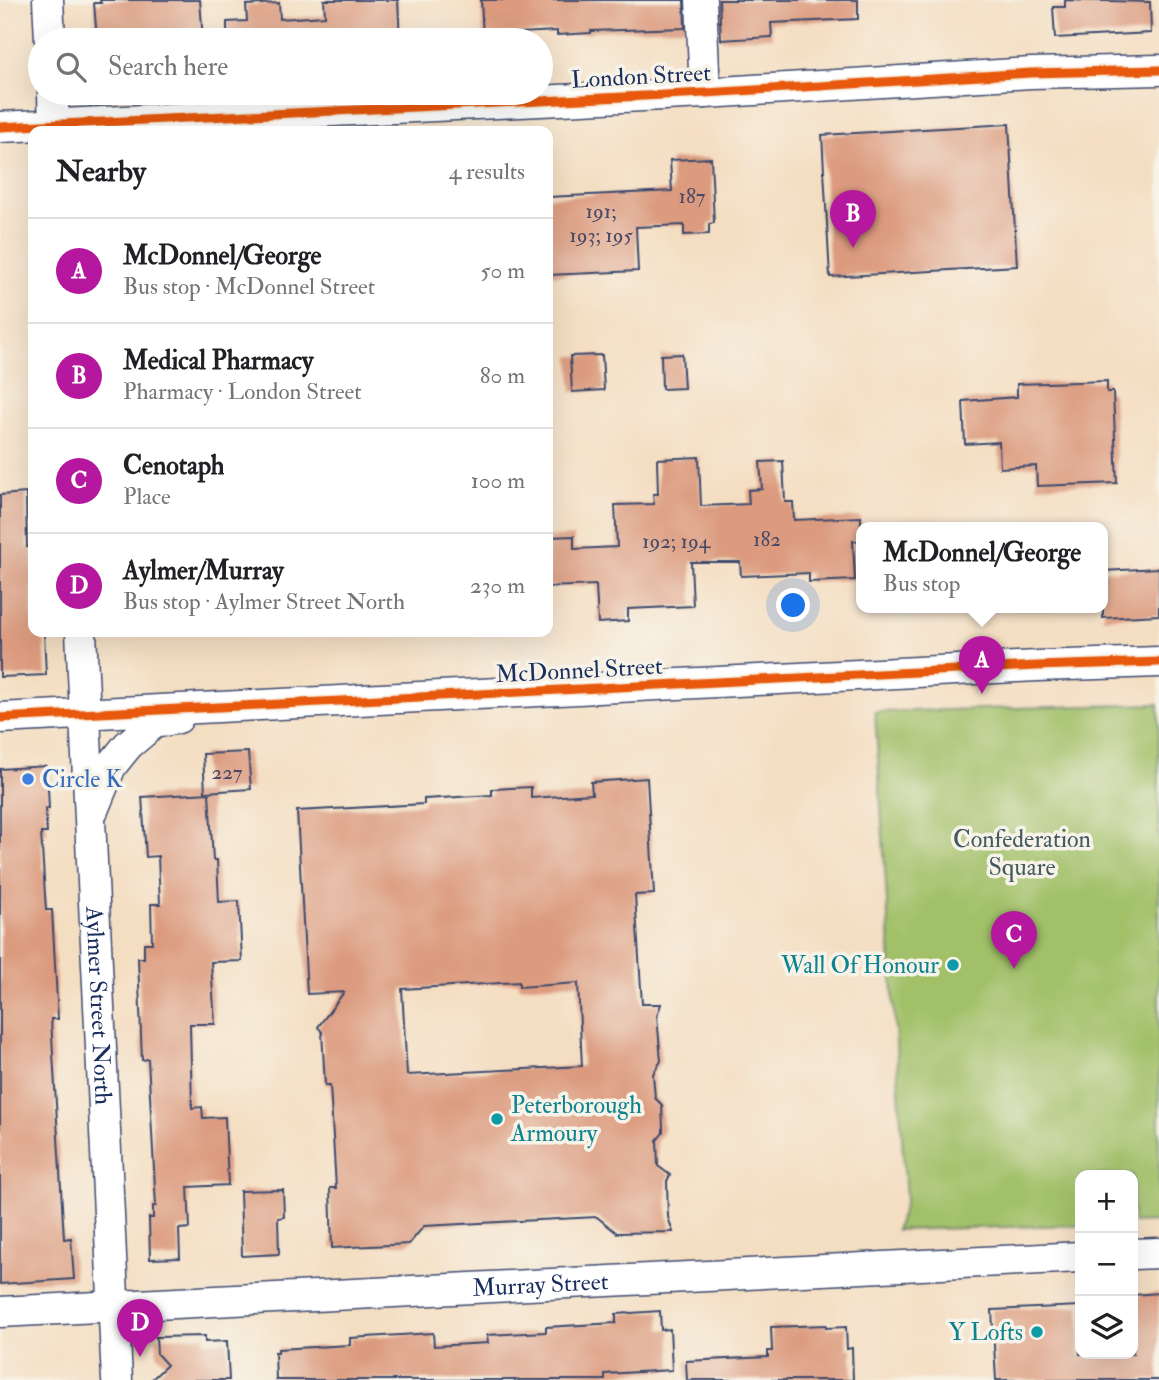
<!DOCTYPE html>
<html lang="en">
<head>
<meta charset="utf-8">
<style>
  body { margin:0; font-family:"IM FELL Double Pica",serif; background:#f2f2f2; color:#202124 }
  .controls { position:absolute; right:21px; bottom:21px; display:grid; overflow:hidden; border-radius:14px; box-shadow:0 7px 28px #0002 }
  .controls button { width:63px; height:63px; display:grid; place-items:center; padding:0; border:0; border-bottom:2px solid #e0e0e0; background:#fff; color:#202124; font:35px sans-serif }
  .you { position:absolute; left:794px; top:606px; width:24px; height:24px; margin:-18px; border:5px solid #fff; border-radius:50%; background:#1a73e8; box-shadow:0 0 0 10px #1a73e833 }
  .badge { display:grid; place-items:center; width:46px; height:46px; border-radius:50%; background:#b5179e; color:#fff; font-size:23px; font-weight:700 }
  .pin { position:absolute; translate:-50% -58px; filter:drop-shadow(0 2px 4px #0008) }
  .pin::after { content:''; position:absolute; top:37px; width:24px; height:21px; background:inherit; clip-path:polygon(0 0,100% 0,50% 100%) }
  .popup { position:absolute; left:856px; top:522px; width:252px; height:91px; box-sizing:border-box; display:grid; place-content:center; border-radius:14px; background:#fff; filter:drop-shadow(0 2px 5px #0005); font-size:23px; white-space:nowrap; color:#757577 }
  .popup b { font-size:26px; color:#202124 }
  .popup::after { content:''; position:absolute; left:50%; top:100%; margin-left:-14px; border:14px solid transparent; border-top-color:#fff }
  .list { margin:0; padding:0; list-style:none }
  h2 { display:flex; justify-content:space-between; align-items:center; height:91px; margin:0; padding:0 28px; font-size:30px }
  h2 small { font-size:23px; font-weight:400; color:#757577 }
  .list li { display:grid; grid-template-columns:46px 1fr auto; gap:21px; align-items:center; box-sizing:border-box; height:105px; padding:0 28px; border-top:2px solid #e0e0e0 }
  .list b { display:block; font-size:26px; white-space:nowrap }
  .list p { margin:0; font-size:23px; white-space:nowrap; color:#757577 }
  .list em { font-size:23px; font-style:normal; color:#757577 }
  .icon { flex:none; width:38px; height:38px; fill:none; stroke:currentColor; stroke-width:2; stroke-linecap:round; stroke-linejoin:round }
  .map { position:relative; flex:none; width:1159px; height:1380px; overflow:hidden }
  .search { position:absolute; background:#fff; box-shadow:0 7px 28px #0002; left:28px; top:28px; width:525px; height:77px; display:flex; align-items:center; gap:18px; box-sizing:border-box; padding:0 24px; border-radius:38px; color:#757577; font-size:26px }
  .panel { position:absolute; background:#fff; box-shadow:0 7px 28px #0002; left:28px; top:126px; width:525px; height:511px; border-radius:14px }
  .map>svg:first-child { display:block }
</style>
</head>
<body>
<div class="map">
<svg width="1159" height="1380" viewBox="0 0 1159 1380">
  <rect width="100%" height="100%" fill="#f7f3e8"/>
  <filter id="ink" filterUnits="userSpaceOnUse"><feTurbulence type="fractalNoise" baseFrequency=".0143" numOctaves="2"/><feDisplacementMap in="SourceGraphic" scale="14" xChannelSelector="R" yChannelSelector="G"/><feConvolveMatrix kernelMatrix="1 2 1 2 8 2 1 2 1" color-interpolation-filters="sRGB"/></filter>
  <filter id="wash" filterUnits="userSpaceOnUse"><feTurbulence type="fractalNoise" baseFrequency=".00686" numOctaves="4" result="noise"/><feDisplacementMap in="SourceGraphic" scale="28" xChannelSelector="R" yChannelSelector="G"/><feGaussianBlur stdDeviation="1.57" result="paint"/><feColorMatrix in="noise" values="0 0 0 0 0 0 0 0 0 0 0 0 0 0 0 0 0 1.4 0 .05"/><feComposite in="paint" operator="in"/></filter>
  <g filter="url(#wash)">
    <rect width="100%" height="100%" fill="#f4dec2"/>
    <path fill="#a1c068" stroke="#5e7863" stroke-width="2" d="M1159,704v518l-26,1v-48h-53v50l-184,5 10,-30 -31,-488z"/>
    <g id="blocks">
      <path fill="#dc9b7f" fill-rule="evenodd" d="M100,0h100l3,40h-106l-3,-37h7z
        M324,0h74l2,40h-173v-18l20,-1 -1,-16 33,-2 1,16 45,-3z
        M481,0h203l1,28 -94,3v2l-34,2v-4l-74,4z
        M719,0h139v19l-87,4 1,14 -51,3z
        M1065,0l85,2 1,31 -96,5 -2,-31h12z
        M1009,124l8,142 -187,11 -8,-142z
        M711,158l3,65 -5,1v10l-25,1v-10l-48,2 2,44 -90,4v-78l124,-6 -2,-31z
        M682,354l2,34 -22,1 -1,-34z
        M602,355l2,35 -32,2 -2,-36z
        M1107,381v11h6l4,91 -80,3 -1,-20 -36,2 -1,-26 -34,2 -2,-43 54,-4v-13z
        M699,457l2,49 48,-2 -1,-14 14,-1 -2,-27 23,-1 2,41h8l1,18 67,-3v24h-8l2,39 -46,2v-9l-68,3 -1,-14h-49l2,44 -65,3v12l-30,2 -2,-38 -48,2v-50l26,-1v13l43,-2 -2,-42 39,-1 -1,-10h5l-1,-35z
        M26,493l1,54h6v85h11l2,43 -46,2v-182z
        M1159,568v47l-56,3v-47z
        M248,752l3,37 -46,3 -2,-38z
        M47,766l2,43h-4l2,24h-6l5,77h6l6,109h-7l13,220 7,-1 3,41 -74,5v-515z
        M647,778l7,116 -19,1 7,109h19l-4,12 4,45 -8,13 2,24 7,7 1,24v4l-6,7 1,26 12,9 -3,6 1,36 5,15 -56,1 -20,-16 -173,9 -15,18 -77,4 -2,-60h6l-6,-103h-5l-3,-53 -4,-5 26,-35 -37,2 -10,-183 127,-7v-5l68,-4v-6l39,-2v11l61,-4 -1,-12zM519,982v5l59,-4 4,83 -175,9 -5,-86z
        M209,793l4,67h4l2,42 20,-1 3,60 -31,1 4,62h-25l2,84 10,-1 1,11 22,-1 3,68 -40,2 2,41 -11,1 1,29 -30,1 -1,-41h4v-12h3l-8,-147 -6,1 -4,-102h6v-15h8l-1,-39h9l-2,-48 -12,1 -4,-60z
        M283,1190l1,27 -6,1 1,36 -37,2 -2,-65z
        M1159,1293v87h-163l-4,-70 88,-4v48h53v-59z
        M660,1311l1,19 9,-1 2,41 -67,4v6h-329l-1,-28h3v-3l72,-4v-7l83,-5 1,13 54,-3 -1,-8 59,-3v-5l70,-4v-9z
        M826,1325v3l20,-1 1,22 5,-1 1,32h-166l-1,-19 82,-4v-6h4l-1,-24z
        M205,1336v6l22,-1 2,39h-78l16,-15 -10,-11 -1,-17z"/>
    </g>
  </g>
  <g filter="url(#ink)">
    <use href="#blocks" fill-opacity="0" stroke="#3c496d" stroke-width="2"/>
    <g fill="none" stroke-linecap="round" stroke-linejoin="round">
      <defs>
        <g id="minor">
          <path d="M48,0l2,40"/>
          <path d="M701,0l4,93"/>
          <path d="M53,93l1,38"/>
          <path d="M0,127l705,-34 326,-20 128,-3"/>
          <path id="s1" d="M81,632l36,748"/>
          <path d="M0,718l1037,-52 122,-4"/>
          <path d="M93,810l18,-44 17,-21 26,-22 24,-5"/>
          <path d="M1133,1254l26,-1"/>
          <path id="s2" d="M0,1312l1080,-55"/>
        </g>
      </defs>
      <use href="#minor" stroke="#3c496d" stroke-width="33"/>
      <use href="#minor" stroke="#fff" stroke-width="30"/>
      <defs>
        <path id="cycleway" d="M0,127l705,-34 326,-20 128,-3
          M0,718l1037,-52 122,-4"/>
      </defs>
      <use href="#cycleway" stroke="#f7f3e8" stroke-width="13"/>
      <use href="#cycleway" stroke="#e8590c" stroke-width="9"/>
    </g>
  </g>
  <circle fill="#3f7fe0" stroke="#f7f3e8" stroke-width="2.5" cx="28" cy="779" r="7"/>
  <g fill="#0f9aa8" stroke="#f7f3e8" stroke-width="2.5">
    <circle cx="953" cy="965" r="7"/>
    <circle cx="497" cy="1119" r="7"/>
    <circle cx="1037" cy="1332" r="7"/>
  </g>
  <g text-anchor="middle" stroke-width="7" stroke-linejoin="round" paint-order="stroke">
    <g font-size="21" fill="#4b4a66">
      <text x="692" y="203">187</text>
      <text x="601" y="218">191;<tspan x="601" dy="24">193; 195</tspan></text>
      <text x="767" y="546">182</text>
      <text x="676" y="548">192; 194</text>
      <text x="227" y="779">227</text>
    </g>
    <g font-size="24" fill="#1b2f5e" stroke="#f7f3e8">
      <text transform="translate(641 76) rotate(-3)" y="8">London Street</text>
      <text transform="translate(579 670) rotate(-3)" y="8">McDonnel Street</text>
      <text dy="8" stroke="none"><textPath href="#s1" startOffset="374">Aylmer Street North</textPath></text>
      <text dy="8" stroke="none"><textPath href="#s2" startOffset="541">Murray Street</textPath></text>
    </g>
    <g font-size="24" fill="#366cbe" stroke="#f7f3e8" text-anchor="start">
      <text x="42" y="787">Circle K</text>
    </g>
    <g font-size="24" fill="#435a61" stroke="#f7f3e8">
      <text x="1022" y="847">Confederation<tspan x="1022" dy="28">Square</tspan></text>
    </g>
    <g font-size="24" fill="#0d838f" stroke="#f7f3e8" text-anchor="end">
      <text x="939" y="973">Wall Of Honour</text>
      <text x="511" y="1113" text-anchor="start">Peterborough<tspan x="511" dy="28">Armoury</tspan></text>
      <text x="1023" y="1340">Y Lofts</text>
    </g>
  </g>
</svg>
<div class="controls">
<button>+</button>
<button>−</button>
<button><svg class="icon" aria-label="layers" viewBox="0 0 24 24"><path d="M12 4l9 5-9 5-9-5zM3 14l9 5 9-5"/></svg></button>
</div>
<div class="you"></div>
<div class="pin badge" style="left:982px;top:694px">A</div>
<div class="popup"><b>McDonnel/George</b>Bus stop</div>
<div class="pin badge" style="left:853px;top:248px">B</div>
<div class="pin badge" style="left:1014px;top:969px">C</div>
<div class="pin badge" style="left:140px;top:1357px">D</div>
<div class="search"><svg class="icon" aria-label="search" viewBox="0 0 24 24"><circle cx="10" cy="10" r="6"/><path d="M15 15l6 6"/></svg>Search here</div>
<section class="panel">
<h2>Nearby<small>4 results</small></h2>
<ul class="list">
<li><span class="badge">A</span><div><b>McDonnel/George</b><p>Bus stop · McDonnel Street</p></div><em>50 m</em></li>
<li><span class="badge">B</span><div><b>Medical Pharmacy</b><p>Pharmacy · London Street</p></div><em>80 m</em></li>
<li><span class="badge">C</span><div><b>Cenotaph</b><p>Place</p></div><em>100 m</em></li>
<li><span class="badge">D</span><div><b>Aylmer/Murray</b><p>Bus stop · Aylmer Street North</p></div><em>230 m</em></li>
</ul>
</section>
</div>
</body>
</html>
